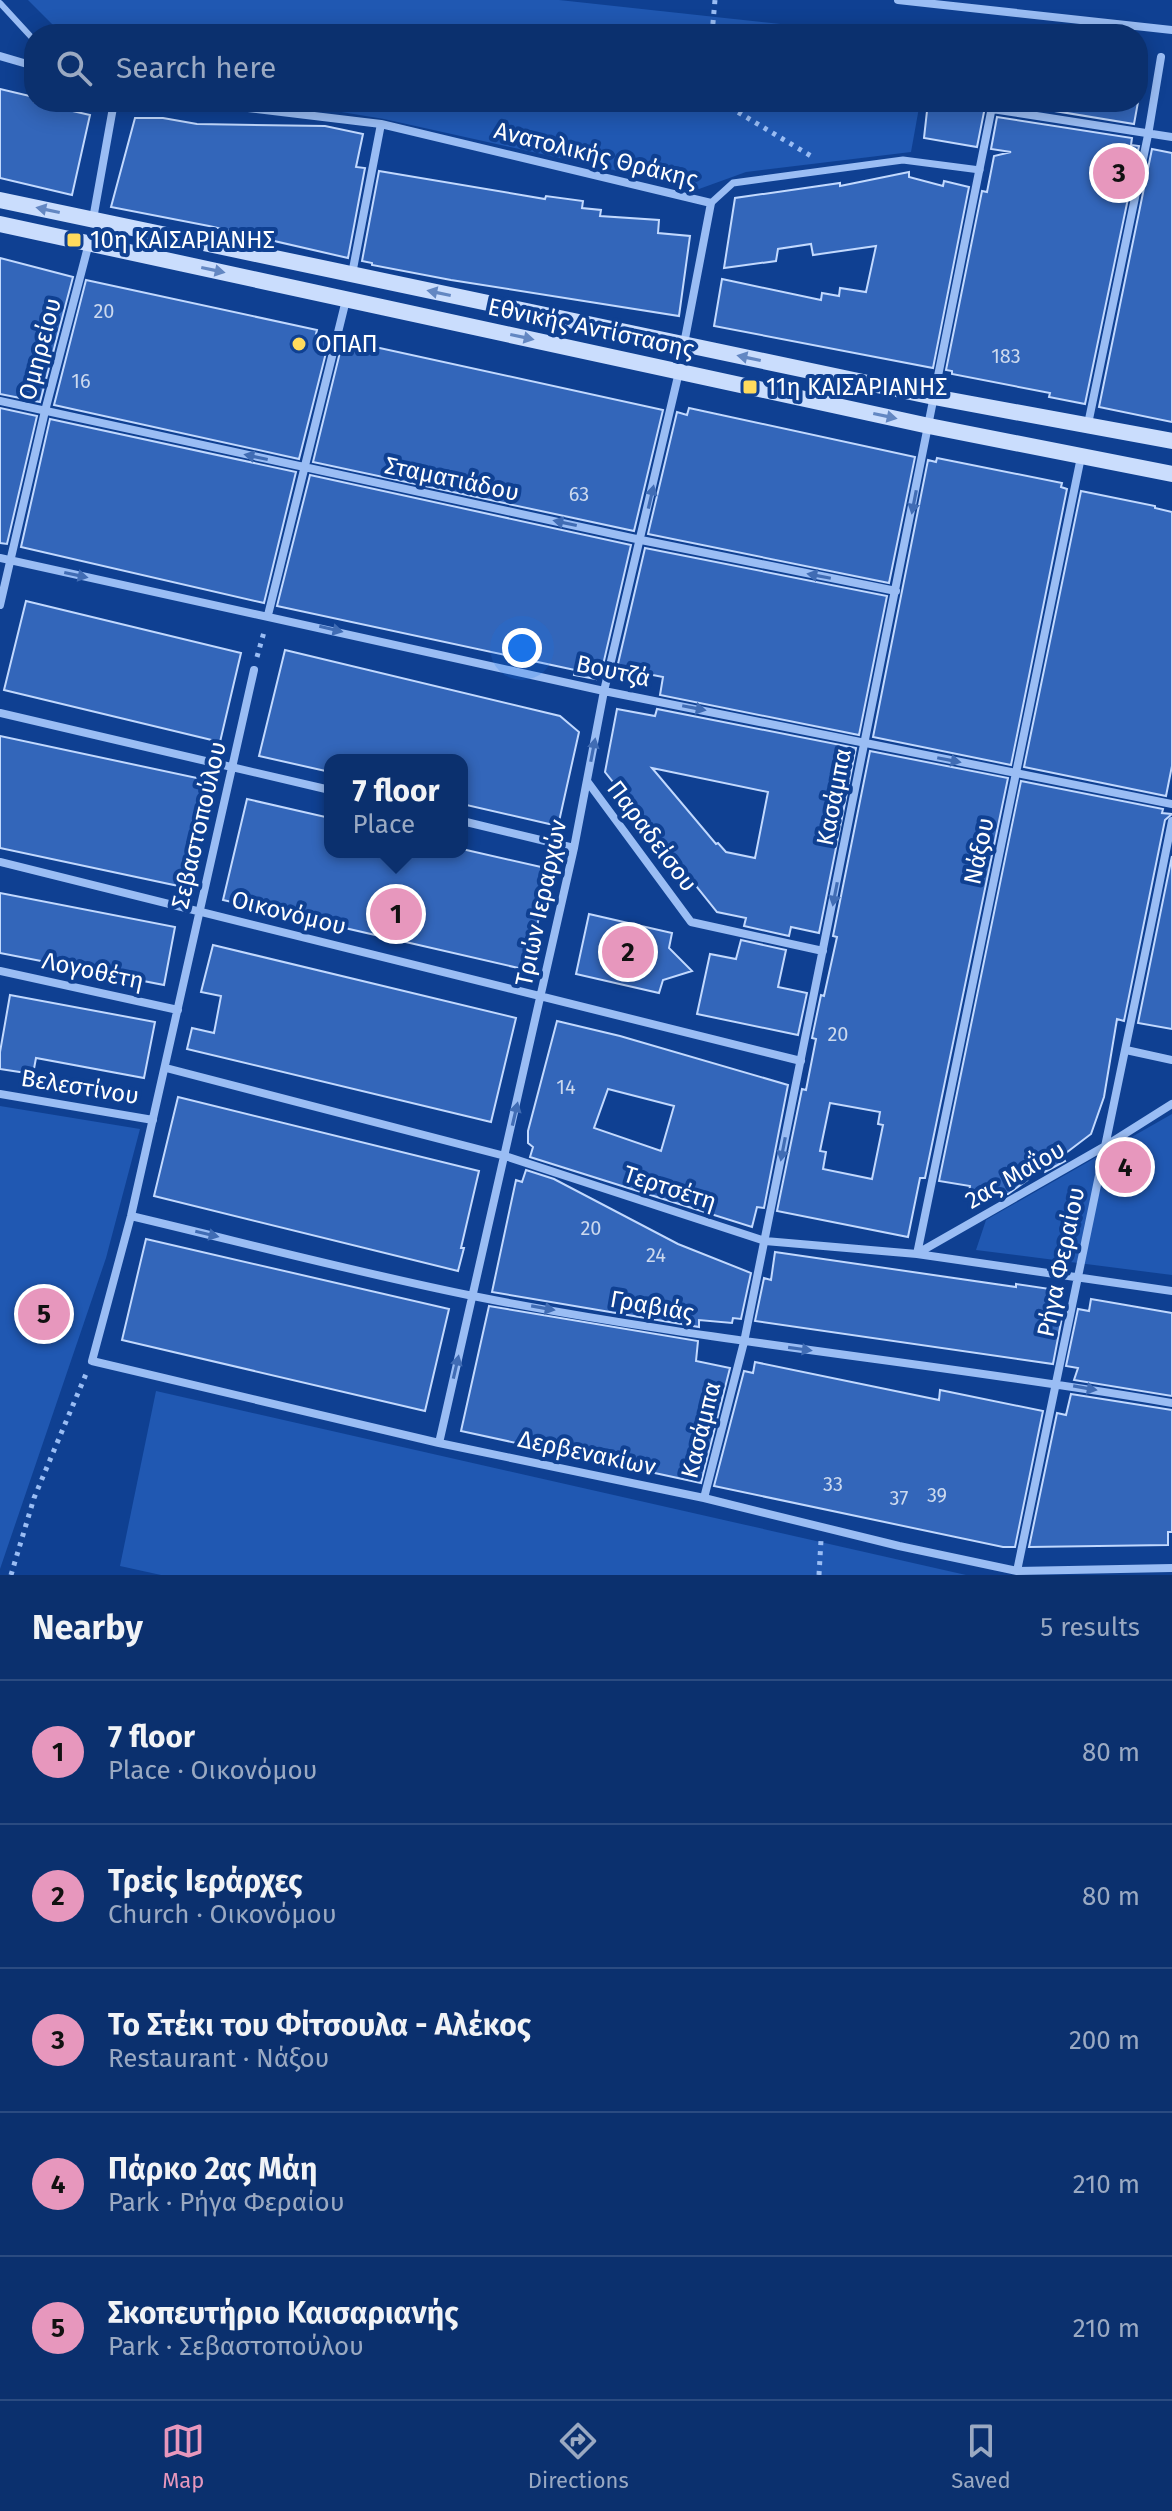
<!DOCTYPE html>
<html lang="en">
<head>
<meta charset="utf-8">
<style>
  body { margin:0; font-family:"Fira Sans",sans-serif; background:#143873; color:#f1f3f6 }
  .you { position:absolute; left:522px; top:648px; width:28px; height:28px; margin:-20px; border:6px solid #fff; border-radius:50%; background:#1a73e8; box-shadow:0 0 0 12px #1a73e833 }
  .badge { display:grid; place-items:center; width:52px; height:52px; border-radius:50%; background:#e797bd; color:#111; font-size:26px; font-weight:700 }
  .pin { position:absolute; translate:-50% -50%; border:4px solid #fff; box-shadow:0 2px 8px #0006 }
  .popup { position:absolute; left:324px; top:754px; width:144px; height:104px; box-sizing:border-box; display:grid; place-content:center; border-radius:16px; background:#0b306e; filter:drop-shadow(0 2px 6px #0005); font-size:26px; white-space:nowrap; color:#9aa9c2 }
  .popup b { font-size:30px; color:#f1f3f6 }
  .popup::after { content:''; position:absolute; left:50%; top:100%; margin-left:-16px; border:16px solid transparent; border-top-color:#0b306e }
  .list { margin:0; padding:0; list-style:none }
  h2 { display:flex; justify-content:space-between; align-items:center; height:104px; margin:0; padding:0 32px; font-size:34px }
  h2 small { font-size:26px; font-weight:400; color:#9aa9c2 }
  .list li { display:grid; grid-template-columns:52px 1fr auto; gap:24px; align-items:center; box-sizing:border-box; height:144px; padding:0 32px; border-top:2px solid #2b4b81 }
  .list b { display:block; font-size:30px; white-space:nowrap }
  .list p { margin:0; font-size:26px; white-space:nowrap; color:#9aa9c2 }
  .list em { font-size:26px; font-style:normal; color:#9aa9c2 }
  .icon { flex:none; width:44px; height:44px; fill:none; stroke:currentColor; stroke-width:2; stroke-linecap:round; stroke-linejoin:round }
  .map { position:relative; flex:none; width:1172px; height:1575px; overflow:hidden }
  .search { position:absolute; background:#0b306e; box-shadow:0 4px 20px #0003; left:24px; right:24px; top:24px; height:88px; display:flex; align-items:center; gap:20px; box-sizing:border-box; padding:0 28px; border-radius:32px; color:#9aa9c2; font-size:30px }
  .sheet { height:824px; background:#0b306e }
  nav { display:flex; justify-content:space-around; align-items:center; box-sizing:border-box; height:112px; border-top:2px solid #2b4b81; background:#0b306e; font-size:22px; color:#9aa9c2 }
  nav a { display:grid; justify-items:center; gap:4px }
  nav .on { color:#e797bd }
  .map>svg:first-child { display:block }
</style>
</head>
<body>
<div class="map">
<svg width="1172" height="1575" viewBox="0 0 1172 1575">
  <rect width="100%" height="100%" fill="#0f4092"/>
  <path fill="#2058b2" d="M28,0h531l314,34h-811z
    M280,102h640l-9,50 -165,20 -47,17 -315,-70z
    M0,1106l140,23 -34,129 -106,311z
    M1172,1114v161l-196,-25 10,-30z
    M156,1391l810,184h-805l-41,-9z"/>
  <path fill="#3366ba" stroke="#c2d9fe" stroke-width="2" fill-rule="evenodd" d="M0,89l34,8v5h22l-1,5 35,8 -18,80 -72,-17z
    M928,102h58l-9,45 -53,-9z
    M1000,102h138l-4,22z
    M997,117l135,21 -1,7 8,1 -54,258 -36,-7 1,-4 -98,-19v-3l-6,-1 36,-179 5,1 7,-36 17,-4 -20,-3z
    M135,118h28l34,6 128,2 38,8 -7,33 9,1 -17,90 -139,-32 -98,-19z
    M1152,149l20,4v269l-73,-15z
    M379,171l166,28 1,-3 37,5 -1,7 19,2 -1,6 59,4 -1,13 32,3 -11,80 -228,-36 -79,-15v-2l-10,-2z
    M909,172v5l34,9 1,-5 25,6 -36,181 -219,-42 8,-47 99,21 1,-7 17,3 1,-8 26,4 10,-46 -63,9 -2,-11 -33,5 -2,12 -52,7 11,-70 105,-15v3z
    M0,258l73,19 -33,125 -40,-8z
    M86,280l231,50 -1,4 14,3 -31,122 -245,-54z
    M343,340l320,70 -29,121 -321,-69z
    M0,408l37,8 -30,128 -7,-1z
    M689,408l226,49 -26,126 -241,-49 29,-122 10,3z
    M50,419l246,53 -32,131 -243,-56z
    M937,458l125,25 -1,4 6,2 -56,276 -138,-28 55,-277 8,2z
    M310,475l321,70 -28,120 -4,-1 -3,15 -22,-4 1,-5 -298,-64z
    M1081,491l74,15v2l17,4v254l-6,30 -142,-29z
    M645,548l242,48 -28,139 -199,-40 3,-18 -46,-9z
    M26,601l215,52 -21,89 -216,-52z
    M285,650l275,66 19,16 -21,94 -96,-22v-44h-132v12l-71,-16z
    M617,709l38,7 2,-7 199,39 -37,185 -28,-6 -2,9 -45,-10 2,-8 -29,-6 -112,-140zM652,768l116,24 -13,66 -29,-6 -8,-9 -2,1z
    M0,736l211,45 -23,107 -188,-40z
    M870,751l138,27 -83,400h-5l-12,59 -131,-26 25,-122 4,1 10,-51 -4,-1 9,-43 3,1 13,-59 -4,-1zM830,1103l50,9 -2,12 5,1 -11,54 -49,-10 3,-17 -6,-1z
    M1021,781l142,28 -1,4 10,1 -7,6 -41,201 -7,-2 -13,78 -13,37 -29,22 3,5 -20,11 -2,-3 -35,25 -19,2 -20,-4 1,-6 -31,-5z
    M247,799l83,19v34h132v-3l88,20 -23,101 -304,-70z
    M1172,856v173l-34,-6z
    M0,893l175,34 -11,58 -164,-32z
    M589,914l83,19 -3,15 23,23 -29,9 -4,13 -83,-19z
    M741,940l45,10 -8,37 29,6 -9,42 -101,-21 13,-60 26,5z
    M213,945l303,73 -25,104 -304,-73 5,-21 22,5 7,-37 -20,-4z
    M10,995l145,27 -11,56 -108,-20 -3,16 -33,-5v-17z
    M557,1021l63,15 168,49 -24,123 -7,-1 -5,20 -222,-70 3,-10 -5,-4v-12zM608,1089l66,17 -13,45 -67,-23z
    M178,1097l301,74 -18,77h3l-6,23 -304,-75z
    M526,1170l28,9 124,65 73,29 -10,46 -8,-1 -1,5 -33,-3v7l-207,-35 24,-112 6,2z
    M146,1239l303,70 -24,102 -303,-71z
    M775,1252l241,35v-3l34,5 -2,15 16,3 -11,57 -298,-43 9,-43 7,2z
    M1091,1299l81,14v83l-98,-16 4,-12 -12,-2 12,-57 11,2z
    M489,1306l209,35 -2,20 34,7 -29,115 -240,-52z
    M755,1362l184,38 1,-10 103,21 -28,136h-12l-289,-61 30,-115 9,2z
    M1071,1394l101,16v122h-4v13l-139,2 28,-134 9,2z"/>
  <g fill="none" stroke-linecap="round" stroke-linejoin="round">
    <path stroke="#9abdf4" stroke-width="5" stroke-dasharray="4 6" stroke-linecap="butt" d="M712,34l3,-34
      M721,102l90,54
      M257,657l7,-25
      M11,1575l23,-77 52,-124
      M819,1575l2,-35"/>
    <path stroke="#9abdf4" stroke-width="6" d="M0,3l34,37"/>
    <path stroke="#9abdf4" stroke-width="7" d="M711,203l22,-20 170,-23 77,10"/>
    <path stroke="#9abdf4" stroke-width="8" d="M898,0l274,30
      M0,56l34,10
      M197,102l184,22 330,79 -27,141
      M992,109l180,28
      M93,219l21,-117
      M352,274l29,-150
      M0,401l641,139 255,51
      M1088,424l60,-289 13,-78
      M0,558l604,133 568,113
      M0,605l45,-194 44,-168
      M268,615l78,-315
      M254,670l-123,546 -39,145 347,82 265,55 195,48 118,25 155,-3
      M0,713l330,77
      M587,781l104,141 132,29
      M462,821l112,27
      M0,862l801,199
      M0,971l178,39
      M1126,1050l46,10
      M166,1068l339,88 260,85 152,13 255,37
      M0,1094l153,26
      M131,1216c114,27 228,57 342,80 231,46 467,67 699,107
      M918,1253l189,-108 65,-41
      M917,1254l164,-797
      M439,1443l135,-595 30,-157 75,-319
      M704,1498l40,-156 249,-1240
      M1017,1571c51,-251 105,-500 155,-750"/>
    <path stroke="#caddfd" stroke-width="16" d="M0,200l934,197 238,44
      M0,224l929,202 243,48"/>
  </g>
  <defs><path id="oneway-solid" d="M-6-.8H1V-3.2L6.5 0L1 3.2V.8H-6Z" transform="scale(2)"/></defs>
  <g fill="#6387c2">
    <use href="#oneway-solid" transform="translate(48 210) rotate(-168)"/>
    <use href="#oneway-solid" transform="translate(213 270) rotate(12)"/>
    <use href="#oneway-solid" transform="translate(439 293) rotate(-168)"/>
    <use href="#oneway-solid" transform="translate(522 337) rotate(12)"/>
    <use href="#oneway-solid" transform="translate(749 358) rotate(-168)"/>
    <use href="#oneway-solid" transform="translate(885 416) rotate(12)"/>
  </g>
  <g fill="#406cb4">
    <use href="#oneway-solid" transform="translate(256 457) rotate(-168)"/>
    <use href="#oneway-solid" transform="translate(651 497) rotate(-77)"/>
    <use href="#oneway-solid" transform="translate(914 502) rotate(101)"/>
    <use href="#oneway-solid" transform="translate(565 523) rotate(-168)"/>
    <use href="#oneway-solid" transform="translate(76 575) rotate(12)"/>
    <use href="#oneway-solid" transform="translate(819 576) rotate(-169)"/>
    <use href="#oneway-solid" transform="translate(331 629) rotate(13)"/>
    <use href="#oneway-solid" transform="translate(694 708) rotate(11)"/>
    <use href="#oneway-solid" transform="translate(593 750) rotate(-79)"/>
    <use href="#oneway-solid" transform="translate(949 760) rotate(11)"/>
    <use href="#oneway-solid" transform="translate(835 894) rotate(101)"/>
    <use href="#oneway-solid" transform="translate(515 1114) rotate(-77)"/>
    <use href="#oneway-solid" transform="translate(783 1149) rotate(101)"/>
    <use href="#oneway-solid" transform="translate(207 1234) rotate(13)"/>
    <use href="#oneway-solid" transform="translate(543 1308) rotate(10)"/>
    <use href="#oneway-solid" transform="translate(800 1349) rotate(8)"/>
    <use href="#oneway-solid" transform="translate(456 1367) rotate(-77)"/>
    <use href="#oneway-solid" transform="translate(1085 1388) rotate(10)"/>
  </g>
  <g fill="#ffdb5d" stroke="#0f4092" stroke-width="3">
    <rect x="66" y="232" width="16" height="16" rx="4"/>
    <circle cx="299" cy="344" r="8"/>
    <rect x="742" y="379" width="16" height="16" rx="4"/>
  </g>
  <g text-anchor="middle" stroke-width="8" stroke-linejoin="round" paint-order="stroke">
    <g font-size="20" fill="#ccd9ee">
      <text x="104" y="318">20</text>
      <text x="1006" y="363">183</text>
      <text x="81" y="388">16</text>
      <text x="579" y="501">63</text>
      <text x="838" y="1041">20</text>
      <text x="566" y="1094">14</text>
      <text x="591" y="1235">20</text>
      <text x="656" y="1262">24</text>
      <text x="833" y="1491">33</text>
      <text x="937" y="1502">39</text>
      <text x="899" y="1505">37</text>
    </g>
    <g font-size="24" fill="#fff" stroke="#0f4092">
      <text transform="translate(596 155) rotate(14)" y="8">Ανατολικής Θράκης</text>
      <text transform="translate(591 328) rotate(12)" y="8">Εθνικής Αντίστασης</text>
      <text transform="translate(40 349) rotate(-75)" y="8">Ομηρείου</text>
      <text transform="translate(452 479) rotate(12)" y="8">Σταματιάδου</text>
      <text transform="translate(613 671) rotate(12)" y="8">Βουτζά</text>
      <text transform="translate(834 797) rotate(-79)" y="8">Κασάμπα</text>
      <text transform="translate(199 825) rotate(-77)" y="8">Σεβαστοπούλου</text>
      <text transform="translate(652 836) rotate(53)" y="8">Παραδείσου</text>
      <text transform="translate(979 851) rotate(-78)" y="8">Νάξου</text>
      <text transform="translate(541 903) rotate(-78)" y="8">Τριών Ιεραρχών</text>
      <text transform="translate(289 913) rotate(14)" y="8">Οικονόμου</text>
      <text transform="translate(93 971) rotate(12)" y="8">Λογοθέτη</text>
      <text transform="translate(80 1087) rotate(9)" y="8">Βελεστίνου</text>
      <text transform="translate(1015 1175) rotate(-30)" y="8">2ας Μαΐου</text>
      <text transform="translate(670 1188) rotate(18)" y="8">Τερτσέτη</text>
      <text transform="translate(1061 1262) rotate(-78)" y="8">Ρήγα Φεραίου</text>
      <text transform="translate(652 1306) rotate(10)" y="8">Γραβιάς</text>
      <text transform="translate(701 1430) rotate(-76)" y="8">Κασάμπα</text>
      <text transform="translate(587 1453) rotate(12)" y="8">Δερβενακίων</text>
    </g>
    <g font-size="24" fill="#fff" stroke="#0f4092" text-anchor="start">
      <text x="90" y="248">10η ΚΑΙΣΑΡΙΑΝΗΣ</text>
      <text x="315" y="352">ΟΠΑΠ</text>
      <text x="766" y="395">11η ΚΑΙΣΑΡΙΑΝΗΣ</text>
    </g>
  </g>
</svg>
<div class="you"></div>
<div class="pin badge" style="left:396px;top:914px">1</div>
<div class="popup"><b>7 floor</b>Place</div>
<div class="pin badge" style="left:628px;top:952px">2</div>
<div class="pin badge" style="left:1119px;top:173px">3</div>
<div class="pin badge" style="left:1125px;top:1167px">4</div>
<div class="pin badge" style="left:44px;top:1314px">5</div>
<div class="search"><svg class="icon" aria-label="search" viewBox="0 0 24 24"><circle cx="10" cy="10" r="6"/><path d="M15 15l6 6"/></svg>Search here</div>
</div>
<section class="sheet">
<h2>Nearby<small>5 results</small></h2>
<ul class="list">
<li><span class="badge">1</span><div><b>7 floor</b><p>Place · Οικονόμου</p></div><em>80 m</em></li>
<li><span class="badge">2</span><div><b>Τρείς Ιεράρχες</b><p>Church · Οικονόμου</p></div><em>80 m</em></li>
<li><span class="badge">3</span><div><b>Το Στέκι του Φίτσουλα - Αλέκος</b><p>Restaurant · Νάξου</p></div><em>200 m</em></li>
<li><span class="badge">4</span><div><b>Πάρκο 2ας Μάη</b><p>Park · Ρήγα Φεραίου</p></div><em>210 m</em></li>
<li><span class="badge">5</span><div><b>Σκοπευτήριο Καισαριανής</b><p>Park · Σεβαστοπούλου</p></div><em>210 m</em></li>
</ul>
</section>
<nav>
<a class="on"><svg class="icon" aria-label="map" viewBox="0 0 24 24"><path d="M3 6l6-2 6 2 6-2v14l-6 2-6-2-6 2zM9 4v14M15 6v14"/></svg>Map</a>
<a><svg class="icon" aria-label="directions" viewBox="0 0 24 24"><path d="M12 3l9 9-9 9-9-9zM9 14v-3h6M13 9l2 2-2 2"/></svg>Directions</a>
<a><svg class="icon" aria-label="saved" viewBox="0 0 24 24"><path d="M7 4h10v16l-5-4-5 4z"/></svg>Saved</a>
</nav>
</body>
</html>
